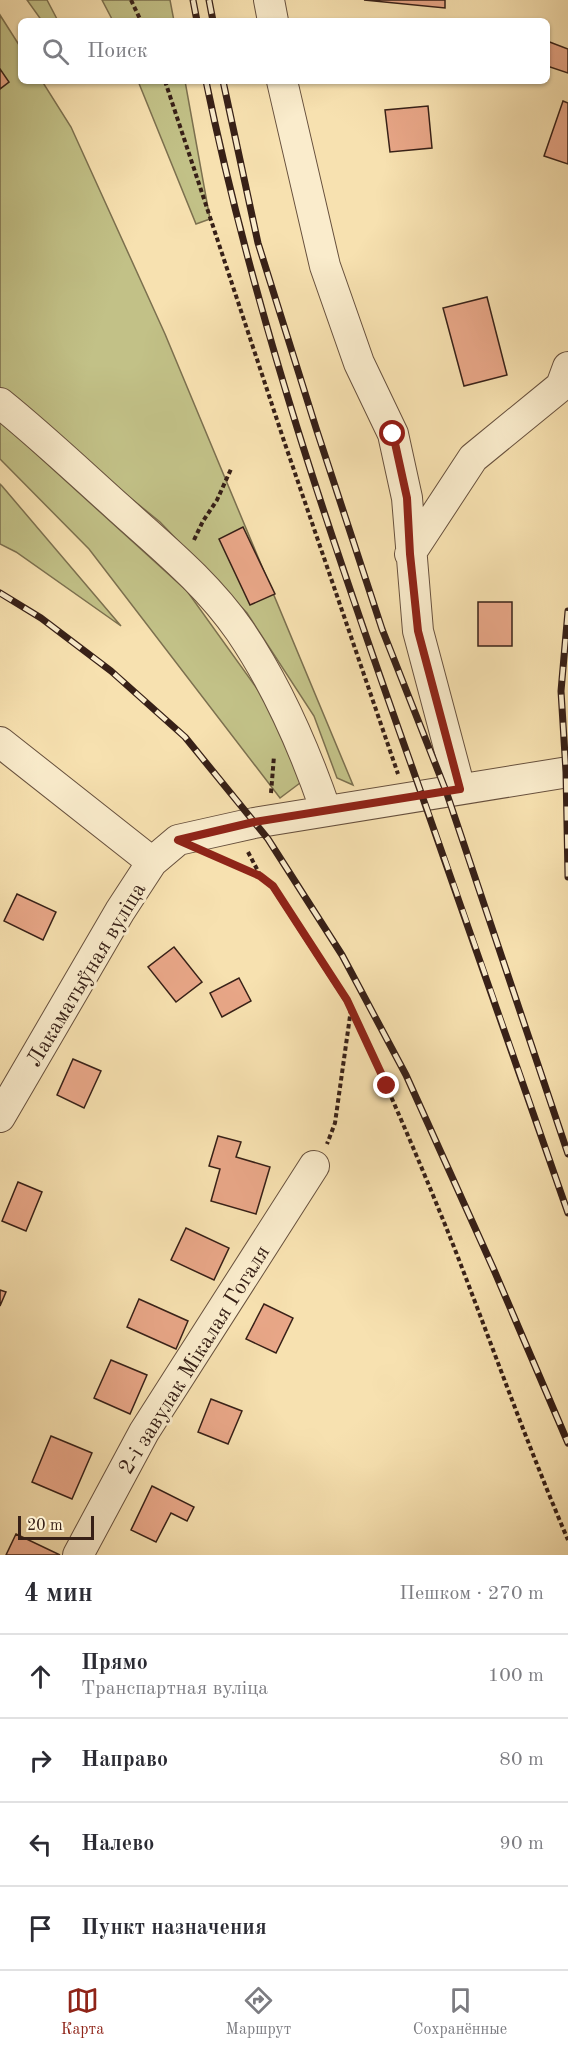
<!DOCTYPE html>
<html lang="ru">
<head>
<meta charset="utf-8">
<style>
  body { margin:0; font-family:"Old Standard TT",serif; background:#f7f7f7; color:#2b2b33 }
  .scale { position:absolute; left:18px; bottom:15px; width:76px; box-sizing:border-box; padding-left:6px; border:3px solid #372017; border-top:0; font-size:16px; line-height:21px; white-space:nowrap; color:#372017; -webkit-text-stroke:4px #faeccc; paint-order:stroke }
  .stop { position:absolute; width:18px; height:18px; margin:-14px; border:4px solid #8f2418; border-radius:50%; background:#fff }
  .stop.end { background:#8f2418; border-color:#fff; box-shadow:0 2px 6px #0008 }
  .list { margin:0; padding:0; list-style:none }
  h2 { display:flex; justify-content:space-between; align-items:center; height:78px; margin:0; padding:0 24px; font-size:26px }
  h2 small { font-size:20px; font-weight:400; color:#7c7c81 }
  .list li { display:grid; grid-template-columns:39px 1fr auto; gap:18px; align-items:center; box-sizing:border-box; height:84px; padding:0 24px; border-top:2px solid #e1e1e2 }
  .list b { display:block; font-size:22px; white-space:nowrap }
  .list p { margin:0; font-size:20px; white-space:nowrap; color:#7c7c81 }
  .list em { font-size:20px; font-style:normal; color:#7c7c81 }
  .icon { flex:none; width:33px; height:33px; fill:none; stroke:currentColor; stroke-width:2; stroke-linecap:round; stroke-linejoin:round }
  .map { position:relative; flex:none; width:568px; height:1555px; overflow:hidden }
  .search { position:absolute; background:#fff; box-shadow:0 2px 4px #0004; left:18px; right:18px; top:18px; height:66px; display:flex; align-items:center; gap:15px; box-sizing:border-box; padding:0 21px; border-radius:9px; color:#7c7c81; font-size:22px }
  .sheet { height:414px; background:#fff }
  nav { display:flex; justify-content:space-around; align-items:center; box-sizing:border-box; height:84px; border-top:2px solid #e1e1e2; background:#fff; font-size:16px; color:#7c7c81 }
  nav a { display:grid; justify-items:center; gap:3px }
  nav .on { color:#8f2418 }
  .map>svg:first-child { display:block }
</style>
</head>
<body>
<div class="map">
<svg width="568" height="1555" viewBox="0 0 568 1555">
  <rect width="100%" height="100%" fill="#f7e1b0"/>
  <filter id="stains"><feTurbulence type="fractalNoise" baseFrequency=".00333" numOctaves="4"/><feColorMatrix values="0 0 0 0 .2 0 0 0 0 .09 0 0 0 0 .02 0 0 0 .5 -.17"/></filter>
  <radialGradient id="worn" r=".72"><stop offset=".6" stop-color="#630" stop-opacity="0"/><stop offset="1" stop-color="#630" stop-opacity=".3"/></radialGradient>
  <path fill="#c2c187" stroke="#7c704f" stroke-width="1.5" d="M27,0h20l11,21h-16z
    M102,0h68l4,21h-61z
    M0,15l21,33v33h21l29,46 94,207 188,451 -16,-7 -23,-62 -67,-103 -87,-91 -160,-130z
    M138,81h47l25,138 -14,5z
    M0,421l187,170 109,152 4,40 -20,15 -191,-249 -89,-90z
    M0,484l2,2 119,140 -105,-74 -16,-8z"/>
  <path fill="#e9a788" stroke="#372017" stroke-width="1.5" d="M364,0h81v8z
    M547,41l21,8v24l-21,-7z
    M0,69l9,13 -9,7z
    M563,101l5,2v61l-24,-8z
    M428,106l4,42 -42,4 -5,-42z
    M487,297l20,78 -43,11 -21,-78z
    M243,527l32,67 -25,11 -31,-66z
    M478,602h34v44h-34z
    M17,894l39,18 -13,28 -39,-19z
    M174,947l28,35 -26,20 -28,-35z
    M239,978l12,23 -29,16 -12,-24z
    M73,1059l28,12 -17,37 -27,-13z
    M218,1136l23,6 -5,15 34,10 -14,47 -45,-13 9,-32 -11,-3z
    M18,1182l24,10 -16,39 -24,-10z
    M186,1228l43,20 -15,32 -43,-20z
    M0,1290l6,2 -6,14z
    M139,1299l49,22 -12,28 -49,-22z
    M264,1304l29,14 -17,35 -30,-14z
    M111,1360l36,15 -17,39 -36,-16z
    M211,1399l31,12 -14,33 -30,-12z
    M51,1436l41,17 -20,46 -40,-17z
    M152,1486l42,21 -7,14 -16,-8 -15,29 -25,-12z
    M16,1534l44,21h-54z"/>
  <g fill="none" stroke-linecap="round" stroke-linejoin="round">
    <defs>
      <path id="minor" d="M269,0l4,21
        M282,81l43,185 34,97 34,71 14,64 11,133 42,158
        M0,403c41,33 80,70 119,105 43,39 88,75 121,123 38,56 64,116 86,180
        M410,554l63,-96 88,-72 7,-19
        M0,742l152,120
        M0,1117l120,-206 32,-49 26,-22 76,-17 314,-51
        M78,1555l66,-123 170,-266"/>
    </defs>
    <use href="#minor" stroke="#67503d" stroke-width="32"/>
    <path stroke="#372017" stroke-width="4" stroke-dasharray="4.5 3" stroke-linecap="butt" d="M131,0l10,21
      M165,81l119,360 114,333
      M194,540l9,-19 14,-21 14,-31
      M271,793l3,-37
      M248,852l12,23
      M223,859l37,17 12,11 79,122 -16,114 -8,21
      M351,1009c37,78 71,158 103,238 38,98 73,197 114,293"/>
    <use href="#minor" stroke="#faeccc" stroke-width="30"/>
    <defs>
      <path id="rail" d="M193,0l4,21
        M209,0l4,21
        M206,81c48,234 126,461 206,686 53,148 104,297 156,446
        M223,81l35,162 58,185 66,201 64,162 122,363
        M0,593l41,25 70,53 74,66 83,102 74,116 64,120 88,195 74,173
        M568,611l-7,80 5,81 2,105"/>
    </defs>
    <use href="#rail" stroke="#372017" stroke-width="7"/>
    <use href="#rail" stroke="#faeccc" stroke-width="4.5" stroke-dasharray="14" stroke-linecap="butt"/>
  </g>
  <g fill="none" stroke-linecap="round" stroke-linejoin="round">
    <path stroke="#8f2418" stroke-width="8" d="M387,1086l-40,-86 -74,-114 -13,-10 -82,-36 76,-18 206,-33 -42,-158 -8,-77 -3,-56 -14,-64"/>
  </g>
  <g text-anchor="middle" stroke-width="6" stroke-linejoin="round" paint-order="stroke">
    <g font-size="22" fill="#372017" stroke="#faeccc">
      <text transform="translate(85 974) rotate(-59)" y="8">Лакаматыўная вуліца</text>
      <text transform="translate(193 1359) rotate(-58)" y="8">2-і завулак Мікалая Гогаля</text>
    </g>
  </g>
  <rect width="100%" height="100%" filter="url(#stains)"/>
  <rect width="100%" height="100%" fill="url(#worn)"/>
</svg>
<div class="scale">20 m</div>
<div class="stop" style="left:393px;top:434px"></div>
<div class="stop end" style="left:387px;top:1086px"></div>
<div class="search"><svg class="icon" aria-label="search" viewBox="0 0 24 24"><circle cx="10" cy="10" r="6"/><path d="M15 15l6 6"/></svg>Поиск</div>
</div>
<section class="sheet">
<h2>4 мин<small>Пешком · 270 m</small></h2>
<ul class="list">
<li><svg class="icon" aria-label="ahead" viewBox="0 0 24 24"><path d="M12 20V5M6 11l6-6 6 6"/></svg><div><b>Прямо</b><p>Транспартная вуліца</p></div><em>100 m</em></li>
<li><svg class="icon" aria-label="right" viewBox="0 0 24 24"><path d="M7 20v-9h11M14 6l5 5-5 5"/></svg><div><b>Направо</b></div><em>80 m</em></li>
<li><svg class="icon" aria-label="left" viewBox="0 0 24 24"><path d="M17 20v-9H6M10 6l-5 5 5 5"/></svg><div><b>Налево</b></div><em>90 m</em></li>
<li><svg class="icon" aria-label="arrive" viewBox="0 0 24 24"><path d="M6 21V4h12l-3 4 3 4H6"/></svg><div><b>Пункт назначения</b></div></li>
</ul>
</section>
<nav>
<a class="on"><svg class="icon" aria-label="map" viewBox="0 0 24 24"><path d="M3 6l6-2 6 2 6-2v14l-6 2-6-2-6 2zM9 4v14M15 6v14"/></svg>Карта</a>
<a><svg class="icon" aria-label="directions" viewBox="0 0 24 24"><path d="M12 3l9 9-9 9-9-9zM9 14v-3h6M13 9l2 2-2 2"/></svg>Маршрут</a>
<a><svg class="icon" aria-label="saved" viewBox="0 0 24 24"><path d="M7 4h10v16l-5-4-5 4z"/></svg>Сохранённые</a>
</nav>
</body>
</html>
